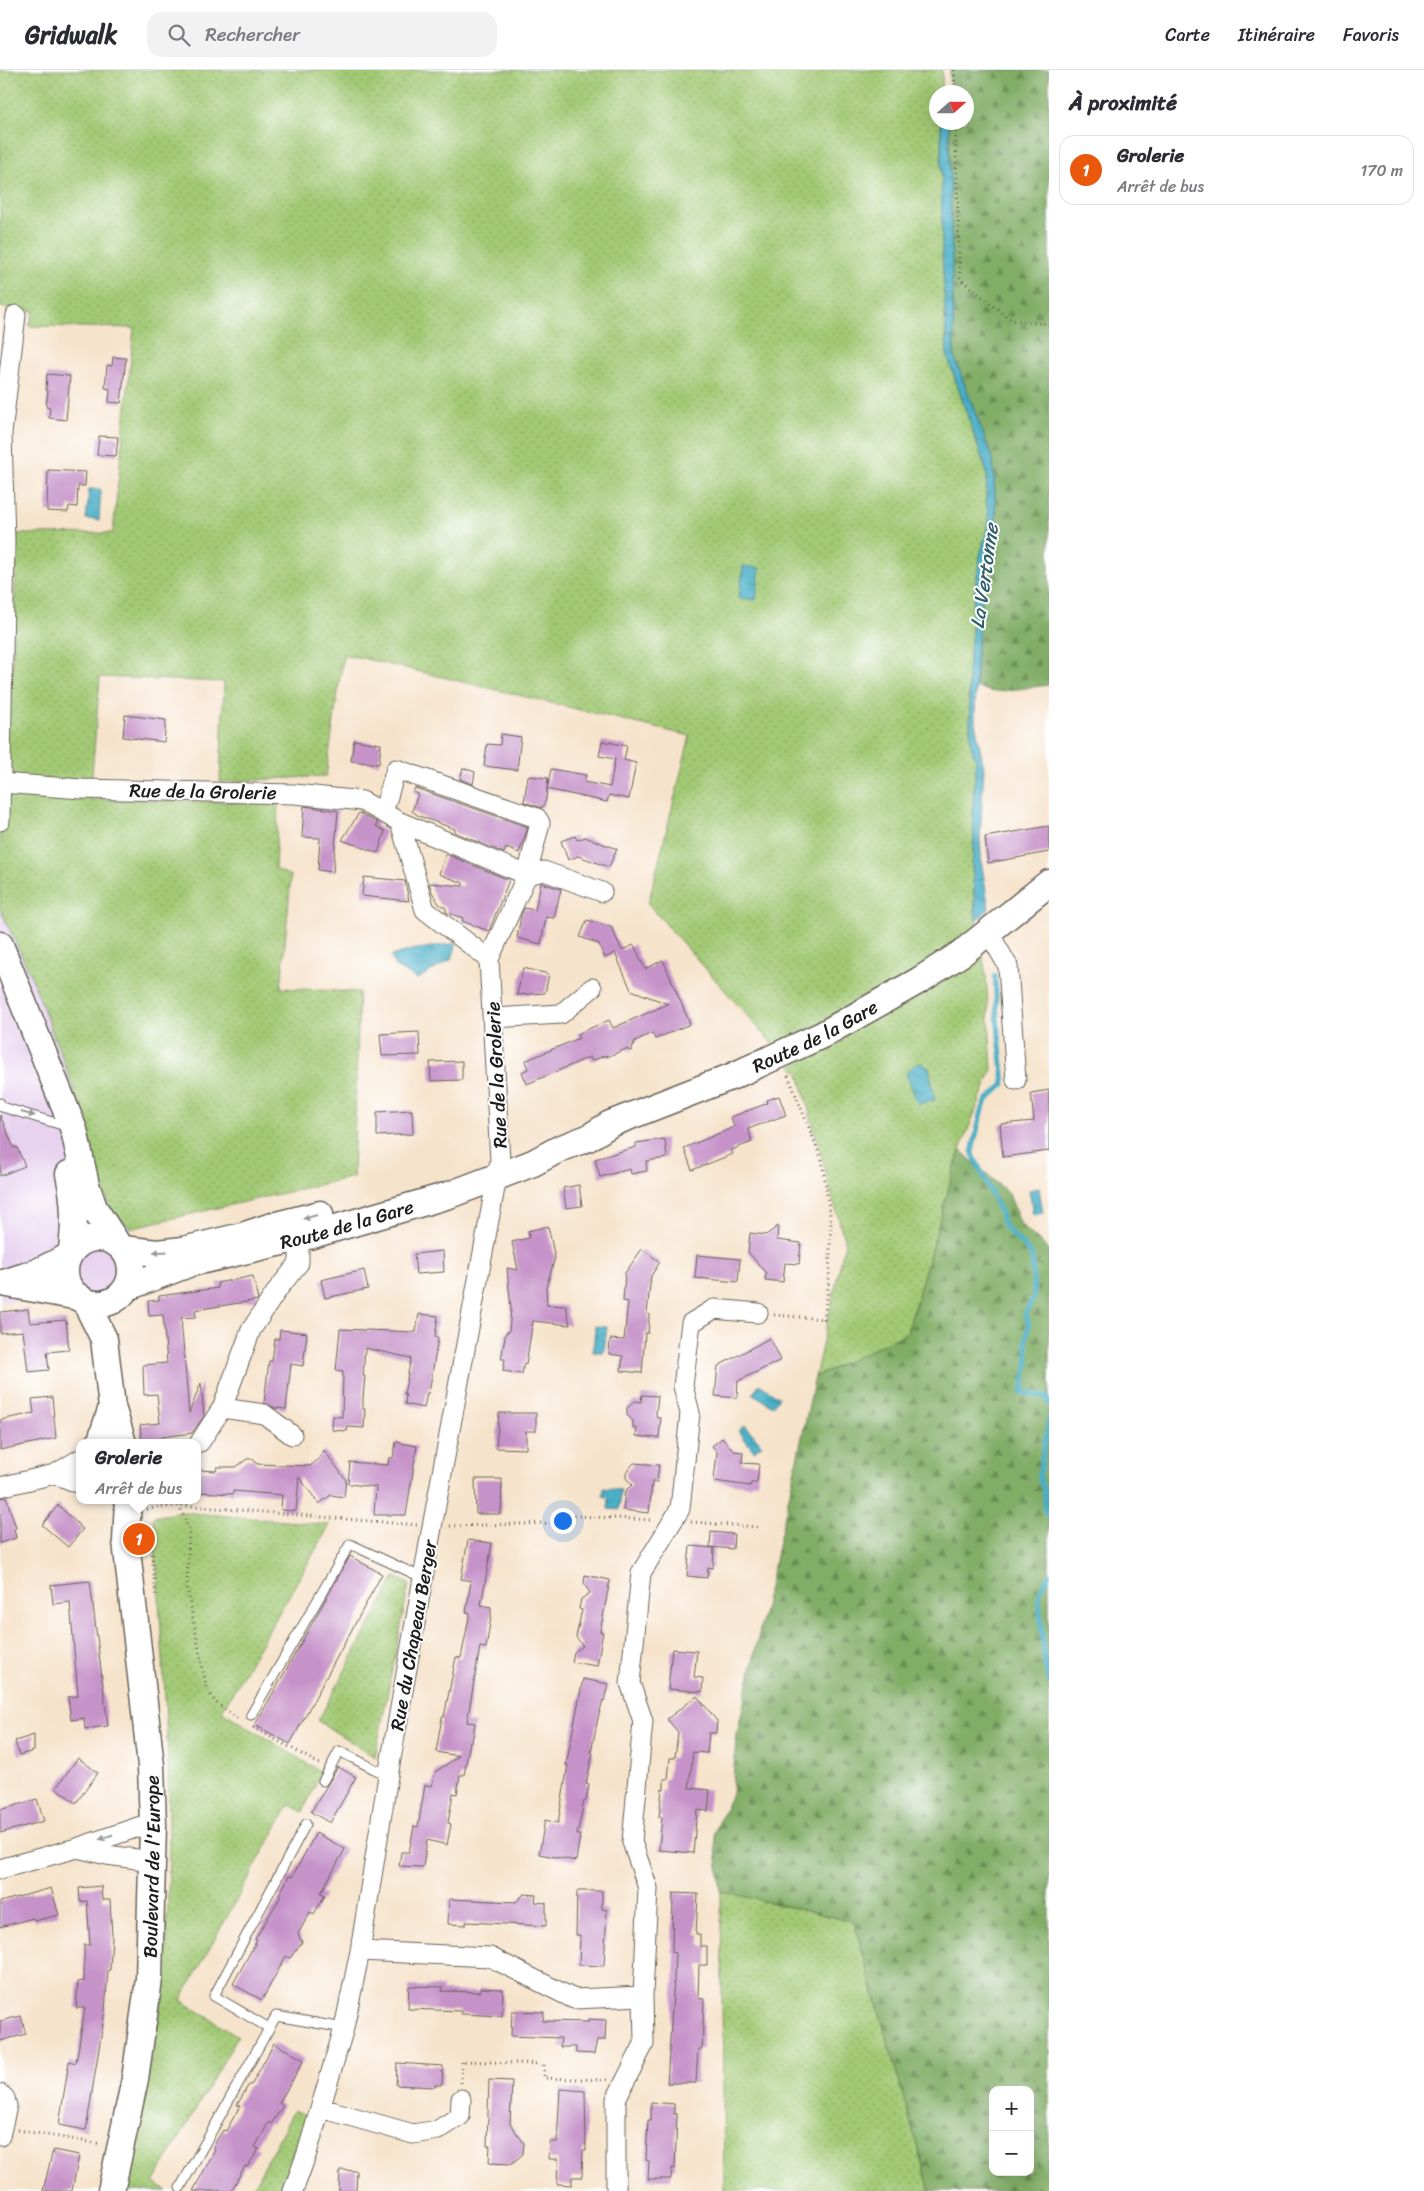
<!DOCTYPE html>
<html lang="fr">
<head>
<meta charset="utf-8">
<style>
  body { margin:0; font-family:Sriracha,sans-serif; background:#f2f2f3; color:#2b2b33 }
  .controls { position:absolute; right:15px; bottom:15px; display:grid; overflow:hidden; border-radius:10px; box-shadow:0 5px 20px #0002 }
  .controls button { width:45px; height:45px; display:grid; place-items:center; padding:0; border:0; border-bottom:1px solid #e1e1e2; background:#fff; color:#2b2b33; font:25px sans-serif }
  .compass { position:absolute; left:929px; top:15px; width:45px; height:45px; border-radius:50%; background:#fff; box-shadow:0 5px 20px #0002; rotate:69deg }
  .you { position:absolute; left:562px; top:1450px; width:18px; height:18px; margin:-12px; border:4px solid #fff; border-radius:50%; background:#1a73e8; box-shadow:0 0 0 8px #1a73e833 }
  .badge { display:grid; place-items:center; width:32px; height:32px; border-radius:50%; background:#ea580c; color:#fff; font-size:16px; font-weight:700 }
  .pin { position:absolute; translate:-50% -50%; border:2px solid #fff; box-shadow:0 1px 5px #0006 }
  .popup { position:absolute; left:76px; top:1369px; width:125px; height:65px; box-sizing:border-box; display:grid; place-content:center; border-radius:10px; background:#fff; filter:drop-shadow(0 1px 4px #0005); font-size:16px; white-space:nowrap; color:#7c7c81 }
  .popup b { font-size:19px; color:#2b2b33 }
  .popup::after { content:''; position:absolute; left:50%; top:100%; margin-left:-10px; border:10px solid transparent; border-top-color:#fff }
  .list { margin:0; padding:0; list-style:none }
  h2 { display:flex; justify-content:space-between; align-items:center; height:65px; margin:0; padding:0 20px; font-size:21px }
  h2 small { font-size:16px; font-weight:400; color:#7c7c81 }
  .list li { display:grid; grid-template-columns:32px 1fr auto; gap:15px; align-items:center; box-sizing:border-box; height:70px; margin:0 10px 10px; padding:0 10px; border:1px solid #e1e1e2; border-radius:15px }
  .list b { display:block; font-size:19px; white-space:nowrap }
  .list p { margin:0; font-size:16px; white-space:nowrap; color:#7c7c81 }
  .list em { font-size:16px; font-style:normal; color:#7c7c81 }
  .icon { flex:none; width:28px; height:28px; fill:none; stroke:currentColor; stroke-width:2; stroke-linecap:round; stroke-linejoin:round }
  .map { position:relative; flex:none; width:1049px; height:2121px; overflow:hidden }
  header { display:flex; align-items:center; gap:30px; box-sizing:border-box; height:70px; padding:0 25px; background:#fff; border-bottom:1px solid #e1e1e2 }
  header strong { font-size:24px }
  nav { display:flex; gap:28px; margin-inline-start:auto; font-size:18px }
  .search { width:350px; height:45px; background:#f2f2f3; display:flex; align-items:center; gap:12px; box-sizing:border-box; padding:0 18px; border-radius:15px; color:#7c7c81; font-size:19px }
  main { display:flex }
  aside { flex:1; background:#fff }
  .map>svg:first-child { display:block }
</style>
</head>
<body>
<header>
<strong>Gridwalk</strong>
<div class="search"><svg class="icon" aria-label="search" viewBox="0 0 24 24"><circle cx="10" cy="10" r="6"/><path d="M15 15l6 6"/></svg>Rechercher</div>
<nav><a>Carte</a><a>Itinéraire</a><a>Favoris</a></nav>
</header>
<main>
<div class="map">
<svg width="1049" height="2121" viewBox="0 0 1049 2121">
  <defs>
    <pattern id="grass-dots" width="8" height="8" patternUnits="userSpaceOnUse" patternTransform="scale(1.25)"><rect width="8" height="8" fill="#a2c974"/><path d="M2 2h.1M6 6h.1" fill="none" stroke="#8bac64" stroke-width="1.8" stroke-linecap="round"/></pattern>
    <pattern id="forest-firs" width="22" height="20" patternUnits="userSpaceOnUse" patternTransform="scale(1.25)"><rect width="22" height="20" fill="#81ad66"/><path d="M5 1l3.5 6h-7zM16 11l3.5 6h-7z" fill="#698c53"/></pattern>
    <pattern id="water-ripples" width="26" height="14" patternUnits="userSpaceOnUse" patternTransform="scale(1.25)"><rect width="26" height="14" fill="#48afc7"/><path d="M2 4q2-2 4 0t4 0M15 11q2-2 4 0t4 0" fill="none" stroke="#3b8ea1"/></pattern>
  </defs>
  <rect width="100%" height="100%" fill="#fff"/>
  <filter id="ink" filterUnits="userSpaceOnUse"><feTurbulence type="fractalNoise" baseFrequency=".02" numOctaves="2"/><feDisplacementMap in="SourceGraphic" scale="10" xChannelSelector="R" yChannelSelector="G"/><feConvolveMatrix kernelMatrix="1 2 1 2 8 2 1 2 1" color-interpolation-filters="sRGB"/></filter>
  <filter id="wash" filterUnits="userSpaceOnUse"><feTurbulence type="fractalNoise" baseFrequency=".0096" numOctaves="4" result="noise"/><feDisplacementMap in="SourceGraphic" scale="20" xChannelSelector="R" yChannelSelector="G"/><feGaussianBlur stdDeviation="1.12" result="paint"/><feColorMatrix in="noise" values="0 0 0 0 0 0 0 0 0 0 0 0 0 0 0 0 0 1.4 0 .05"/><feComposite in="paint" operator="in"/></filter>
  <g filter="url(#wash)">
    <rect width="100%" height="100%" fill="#f6e3cb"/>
    <path fill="#e7d2ef" d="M0,839l31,67 42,111 27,95 12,30 18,16 7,69 -137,5z"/>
    <path fill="url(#grass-dots)" stroke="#5f7248" d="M0,0h942v22h-6v30l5,1 1,128 5,104 40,118 -1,26 3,22 -9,35 -8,53 1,11 -5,58 3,68 5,13 -3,46 1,35 -2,26 4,55 10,54 6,94 -32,81 -53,183 -92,44 30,-134 -46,-169 -151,-170 42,-168 -332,-79 -15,-1 -17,120 -106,6 4,-100 -124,-5 -10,122 188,4 -3,66 16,7 -10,112 78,4 -6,185 -223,51 -18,-16 -12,-30 -27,-95 -42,-111 -31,-67v-238l12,1 5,-138 96,-1 21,-205 -105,-2 5,-15 -34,-4z
      M182,1442l148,13 -108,186 99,61 -18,40 -14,-7 -108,195 57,36 -85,147 15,8h-49c19,-72 38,-144 45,-218 12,-152 0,-305 -11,-456z
      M395,1507l14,7 -34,173 -57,-36z
      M721,1821l133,31 76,269h-206z
      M294,2040l12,6 -26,75h-29z"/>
    <path fill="url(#forest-firs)" stroke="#4e6441" fill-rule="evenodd" d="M950,0h99v615l-56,7 -17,-5 2,-57 7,-57 12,-41 -4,-72 -39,-104 -5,-233 17,-1v-30h-16z
      M960,1080l49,44 12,31 28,25v941h-119l-76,-269 -133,-31 -7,-58 18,-39 4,-55 79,-362 92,-44zM993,2020h37v82h-37z"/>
    <path fill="url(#water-ripples)" stroke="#326672" d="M941,53h8l5,233 39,104 4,72 -12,41 -4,29 -5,60 -1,60 9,46 -4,71 2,27 7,43 -13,12 -4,-55 2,-26 -1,-35 3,-46 -5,-13 -3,-75 5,-51 -1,-11 8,-53 9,-35 -3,-22 1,-26 -40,-118 -5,-104z
      M89,419h12l-2,31 -13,-1z
      M743,496l17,2 -4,32 -17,-2z
      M457,873l-5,16 -34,20 -23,-12 -4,-11 20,-6z
      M918,992l11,6 6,32 -17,4 -12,-31z
      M1039,1118l4,25 -10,2 -4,-25z
      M595,1256l12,1 -3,25h-11z
      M759,1314l20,13 -6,9 -20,-12z
      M745,1355l17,20 -8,6 -16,-20z
      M604,1418l17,2 -2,20 -11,-1 1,-11 -6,-2z"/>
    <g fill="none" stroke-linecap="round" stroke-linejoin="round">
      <path stroke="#48afc7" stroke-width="5" d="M995,905l2,41 7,68 -17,16 -5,10 -10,42 29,62 3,12 28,29 2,42 -9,17 4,10 -3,15 2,23 -6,30 26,6 1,7
        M1049,1349l-10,57 6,18 -1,15 5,10
        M1049,1505l-9,16 -1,9 6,65 4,16"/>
    </g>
    <g id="blocks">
      <path fill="#c693c9" d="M113,287l13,1 -5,45 -12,-1 1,-13 -5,-1 2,-23 5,1z
        M47,304l23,2 -4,44 -17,-2 1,-10 -4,-1 2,-16 -2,-1z
        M99,366l19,1 -2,19 -19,-1z
        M48,400l38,2 -1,14h-7l-1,21 -8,-1 -1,6 -21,-1z
        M125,645l41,5 -2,22 -41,-5z
        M501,664l20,3 -4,33 -33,-4 3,-22 13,1z
        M354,670l27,4 -2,20 -28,-3z
        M602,671l25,5 -3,14 12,3 -7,36 -20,-4 -2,7 -60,-13 4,-20 35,6 -2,7 26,5 5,-28 -16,-3z
        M463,698l12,4 -2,12 -13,-5z
        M528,706l20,2 -2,21 -4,9 -18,-6z
        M415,718l113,39 -9,26 -13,-5 -2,5 -50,-21 1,-3 -36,-13 -7,-5 6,-17 -5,-2z
        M304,736l34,5 -5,61 -15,-2 2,-32 -18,-1z
        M359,743l19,10 -2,3 9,5 -7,22 -36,-13z
        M1049,756v26l-61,11 -3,-26z
        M575,766l2,4 8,-3 32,12 -8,18 -31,-11 -10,4 -7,-19z
        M446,784l63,26 -20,51 -27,-10 1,-3 -15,-5 -2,-1v-4l-7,-4 -7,-12 -3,-9 34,3v-3l-24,-9z
        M364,807l41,4 4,20 -47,-5z
        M541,813l20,6 -7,29 -8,-1 -5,27 -24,-6 4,-22 3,-8 11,2z
        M587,850l24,7 11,23 12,-5 11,24 18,-9 27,64 -35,15 -3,-6 -17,8 -4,10 -5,-2 -19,8 -1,-2 -14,6 -2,-4 -63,27 -5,-12 6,-3 -3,-8 54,-23 -2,-4 32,-14 4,8 55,-24 -37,-14 -16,-37 -10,5 -6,-14 -19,-7z
        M523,898l26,6 -4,19 -28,2z
        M419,962l1,23 -38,1 -2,-22z
        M462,991v19l-31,1 -1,-19z
        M1049,1020v61l-46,6 -3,-33 34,-3 -3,-28z
        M779,1026l7,19 -38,14 4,13 -21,8 2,4 -41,16 -8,-22 50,-21 -3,-10 37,-14 -1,-3z
        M412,1040l1,24 -36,2v-24z
        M0,1045l14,33 3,-1 8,19 -25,10z
        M665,1069l2,19 -21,3 1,10 -16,3 -1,-5 -30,8 -5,-18 41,-12v-4z
        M579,1115l3,21 -16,2 -3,-20z
        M548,1156l7,32 -9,30 1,17 19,1 4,19 -37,-4 -7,43 -2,-1 -2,11 -19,-3 2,-12h-4l5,-27h3l2,-23 -4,-41 11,2 -6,-28 17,-4 -1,-7z
        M778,1156l-1,14 24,3 -2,21 -14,-1 -2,19 -18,-2 1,-7 -18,-21 2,-19 16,2z
        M642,1179l18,13 -9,14 -4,37 2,1v7l-1,12h-3l-3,40 -21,-2 2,-15 -14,-2 1,-15 14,1 4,-38 -5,-1 2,-28z
        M443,1181l1,21 -28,2 -2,-20z
        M697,1185l43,4 -2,23 -43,-4z
        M364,1200l4,19 -43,9 -4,-18z
        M253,1206l5,24 -63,10 1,7 -15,1 8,95 12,-30 3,33 -12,17 -30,4v4l-20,2 -2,-18 20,-2 -3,-29 -13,1 -1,-30 24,-2 -4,-48 -14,1 -1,-15 11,-1v-4l59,-8 -1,-5z
        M28,1239l2,14 36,-3 3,30 -22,2 2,18 -21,2 -5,-41 -23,2v-21z
        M419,1244l19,2 -3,21 3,1 -9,55h-2l-3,15 -19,-4 1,-10h-2l7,-36 -46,-10 -2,28h2l-2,22v11h2l-1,19 -16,-1 -1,4 -15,-1 1,-14 9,1 1,-45 -7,-1 4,-42 76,3z
        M280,1260l27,3 -4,33 -12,-2 -5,45 -11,-1 -11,-5 5,-42h3l3,-22h4z
        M770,1268l11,22 -43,21 -1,17 -22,-2 3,-30z
        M642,1325l16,1 -2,18 1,4h4l-2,20 -23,-2 1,-8h-4v-7l-6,-6v-7l8,-7 6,1z
        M52,1327l4,41 -56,12v-30l34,-7 -2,-14z
        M499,1343h37v18h-10v18l-30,-1z
        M722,1368l12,13 9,1 -1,11 17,1 -2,19h-6l-1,3 -36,-5 3,-29 -5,-6z
        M396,1372l21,4 -11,69h-32l2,-28 -28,-3 2,-22 38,3 1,-7h4z
        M324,1380l22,30 -2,17 -13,-2 -12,9 -20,-27 -3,34 -15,-1 1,-15 -49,-4v3l-35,-2v-22l18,1 1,-4h19l11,-8h6l4,5 53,2 9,-7z
        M634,1393l25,2 -2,17h-5l-3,31 -26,-3 2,-19 7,-6 -6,-7v-6z
        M475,1409h27l-1,35h-25z
        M6,1427l10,31 -2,1 2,9 -16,5v-45z
        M58,1435l25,24 -15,18 -26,-22z
        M711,1462l23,2 -1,15 -23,-2z
        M468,1470l24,3 -11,62 10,2v10l-5,31 -6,-1 -13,75 8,1 -3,19h-2l-6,33h-4l-3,19 -4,-1 -5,30 3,1 -4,21 -20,-5 -4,27 -24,-1 2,-14h8l5,-26 4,1 7,-42 7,1 3,-14 24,-16 -23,-4 6,-35h2l12,-60 5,1 9,-45 -4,-1 5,-31 -10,-2z
        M690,1476l24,2 -1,20 -5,-1 -1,11 -20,-2z
        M350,1486l32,18 -92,170 -35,-19z
        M585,1505l25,5 -10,52h3l-6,34 -25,-4 2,-10 9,-6 -7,-9 6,-27 -3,-1 2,-10 9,-6 -6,-9z
        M90,1511l18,145 -23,3 -1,-11 -13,2 -3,-23 10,-1 -8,-94 -17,2 -2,-19z
        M672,1579l25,2 -3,26 9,1 -1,14 -34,-3z
        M583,1609l25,5 -4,17 -1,-1 -5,18 -7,34 2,1 -7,31 3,1 -3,16h-2l-7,34h3l-4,26 -37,-7 6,-34 13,3 10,-58h-2z
        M697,1626l20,25 -1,12h-7l-2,20 -14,-1 -4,36 21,2 -2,21 -11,-1 -4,43 -34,-3 3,-33h-3l3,-28 2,1v-11h4l2,-21h5l3,-26 -11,-13z
        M34,1665v16l-15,4 -4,-14z
        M78,1688l20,15 -22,30 -20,-15z
        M338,1697l18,10 -26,46 -19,-11z
        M37,1729l7,22 -44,12v-23z
        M316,1763l29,16 -24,44 4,2 -11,19 -4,-2 -12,22 4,8 -12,16 -4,-2 -24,44 -29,-16 24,-44 -2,-1 26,-43 -2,-1 10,-19 3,1z
        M101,1816l1,14h8l2,36 -2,34h-2l-3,41 -19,119 -27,-5 10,-64 7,2 9,-55h-9l2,-26 6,-1v-36h6l-3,-44 -7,1 -1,-14z
        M51,1818l8,27 -25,6 -1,-3 -33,9v-25z
        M577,1821h25v18l5,1 -3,56 -25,-1 1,-30h-4z
        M673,1823l25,1 -2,40h4v12h7v19h-8l-1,33 6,1 -2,50h-4l-2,34h-29l7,-104 1,-26 -3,-1z
        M524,1824l12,1 -1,7 11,1v23l-80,-4v3l-18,-1 1,-25 67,3z
        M409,1916l34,1 -1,4 38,1v-4l23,1 -1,27 -41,-2v-3l-53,-2z
        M512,1941l32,1 -1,9 46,1 -1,-3 18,1 -1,20h-8l-3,14 -18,-1v-6h-16l1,-9 -50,-2z
        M21,1946l5,18 -26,7v-20z
        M274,1973l30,17 -25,43 4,3 -12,18 -2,-2 -14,25 4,2 -12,18 -2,-1 -14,25h-38l22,-41 -2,-1 2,-6 8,-13 3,1 14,-25 -3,-1 11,-19 4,-2z
        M397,1993l46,3 -1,19h-7v2l-39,-2z
        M489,2010l23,1 -2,43 14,19 -1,11 -12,10 -22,-1 1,-17h-3z
        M560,2019l25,2 1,59h-3l-1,27h-10v8l-15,-1 1,-25h-9l1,-17h7z
        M651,2032l23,2v10h3l-2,55 -3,-1 -1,11h-23l1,-18 -3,-1 2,-40h3z
        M53,2080l26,5 -7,36h-29z
        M340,2100l17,1 -1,20h-17z"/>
    </g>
  </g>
  <g filter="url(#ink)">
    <use href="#blocks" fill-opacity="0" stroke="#686259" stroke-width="1"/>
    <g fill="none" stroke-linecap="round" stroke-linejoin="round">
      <defs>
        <path id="lane" d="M0,1033l2,4 57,17
          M251,1645l99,-171 73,34
          M323,1711l16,-30 49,25
          M269,1958l-55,-32 92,-172
          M180,2118l96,-172 68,12"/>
        <path id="street" d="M1,713l81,6 213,5 67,7 38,21 127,53 -38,84 11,202 -68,366 -44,249 -28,175 -16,77 -37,125 -14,38
          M383,743l13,-44 141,49 3,5 -13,52 17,-4 58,21
          M0,751l5,-279 -3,-109 14,-118
          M400,752l25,88 64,49
          M989,863l19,33 8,114
          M493,948l68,-4 31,-26
          M222,1338l42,6 28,21
          M200,1372l22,-34 29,-78 27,-41 21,-26v-24
          M55,1404l25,10
          M0,1417l55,-13 25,-15
          M152,1791l-45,-6 -30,-7 64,-22 12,-1
          M0,1799l77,-21
          M360,1881l130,6 84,42 69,-3 1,48 -28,55v92
          M643,1926l5,-108 -16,-46 11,-121 -13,-38 11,-110 39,-64 10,-96 -7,-27 8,-63 23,-14 44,4
          M0,2024l5,4 2,8 -7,30
          M321,2038l92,26 25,-4 22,-14 1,-17"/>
        <g id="secondary">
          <path d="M0,875l74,185 12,55 8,23 22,34"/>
          <path d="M69,1104c6,28 6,48 3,76"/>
          <circle cx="98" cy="1201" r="33"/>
          <path d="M123,1179l34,4 26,-3 59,-14 30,-10 48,-12"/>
          <path d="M2,1213l77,14"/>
          <path d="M4,1213l33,-11 31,-15"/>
          <path id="s1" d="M128,1217l63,-24 121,-28 137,-40 84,-32 26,-14 29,-11 22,-14 123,-48 89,-41 98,-55 42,-27 87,-70"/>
          <path d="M85,1231l19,38 8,68 11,36"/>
          <path d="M100,1373l12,-36"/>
          <path id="s2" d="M111,2121l24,-112 14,-100 4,-154 -2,-59 -25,-225 2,-41"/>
        </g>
      </defs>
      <use href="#lane" stroke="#686259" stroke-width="11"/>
      <use href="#street" stroke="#686259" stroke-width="21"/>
      <use href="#secondary" stroke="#686259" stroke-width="29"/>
      <path stroke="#686259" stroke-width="3" stroke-dasharray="1 4" stroke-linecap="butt" d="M954,0l1,22
        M955,52l5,157 51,41 38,4
        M774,1245l50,4 5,-39 2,-59 -9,-61 -35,-87
        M179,1435l10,24 -2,58 19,99 9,16 23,17
        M147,1439l32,-4 238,20
        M691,1452l68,5
        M149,1454l7,73
        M450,1456l102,-3 24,-7 76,4
        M253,1657l67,37
        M461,2013l1,-22 82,3v14l63,2
        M18,2060l83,14"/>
      <use href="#lane" stroke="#fff" stroke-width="9"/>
      <use href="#street" stroke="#fff" stroke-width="19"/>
      <use href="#secondary" stroke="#fff" stroke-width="26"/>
    </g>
    <defs><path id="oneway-solid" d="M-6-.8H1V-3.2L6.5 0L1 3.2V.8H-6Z" transform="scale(1.25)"/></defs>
    <g fill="#999">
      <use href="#oneway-solid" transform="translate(28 1044) rotate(15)"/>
      <use href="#oneway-solid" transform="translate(310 1147) rotate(165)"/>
      <use href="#oneway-solid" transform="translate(160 1182) rotate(177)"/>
      <use href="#oneway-solid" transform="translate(106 1767) rotate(161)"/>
    </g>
  </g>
  <g text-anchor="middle" stroke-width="4" stroke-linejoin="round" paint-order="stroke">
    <g font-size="19" fill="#1c1c1c" stroke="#fff">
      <text transform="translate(203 721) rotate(1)" y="7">Rue de la Grolerie</text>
      <text dy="7" stroke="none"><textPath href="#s1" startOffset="734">Route de la Gare</textPath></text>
      <text transform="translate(496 1005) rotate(-93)" y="7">Rue de la Grolerie</text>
      <text dy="7" stroke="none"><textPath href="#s1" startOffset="228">Route de la Gare</textPath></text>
      <text transform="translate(413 1565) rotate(-80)" y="7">Rue du Chapeau Berger</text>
      <text dy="7" stroke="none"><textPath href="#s2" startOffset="328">Boulevard de l'Europe</textPath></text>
    </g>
    <g font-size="20" font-style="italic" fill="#305e69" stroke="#fff">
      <text transform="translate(984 506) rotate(-82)" y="7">La Vertonne</text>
    </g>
  </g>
</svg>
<div class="controls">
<button>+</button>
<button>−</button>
</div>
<svg class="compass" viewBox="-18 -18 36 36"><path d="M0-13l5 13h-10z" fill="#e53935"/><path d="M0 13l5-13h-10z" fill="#7c7c81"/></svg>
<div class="you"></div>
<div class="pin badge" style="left:139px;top:1469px">1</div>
<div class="popup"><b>Grolerie</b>Arrêt de bus</div>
</div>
<aside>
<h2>À proximité<small></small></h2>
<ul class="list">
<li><span class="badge">1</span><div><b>Grolerie</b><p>Arrêt de bus</p></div><em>170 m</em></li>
</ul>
</aside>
</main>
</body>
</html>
